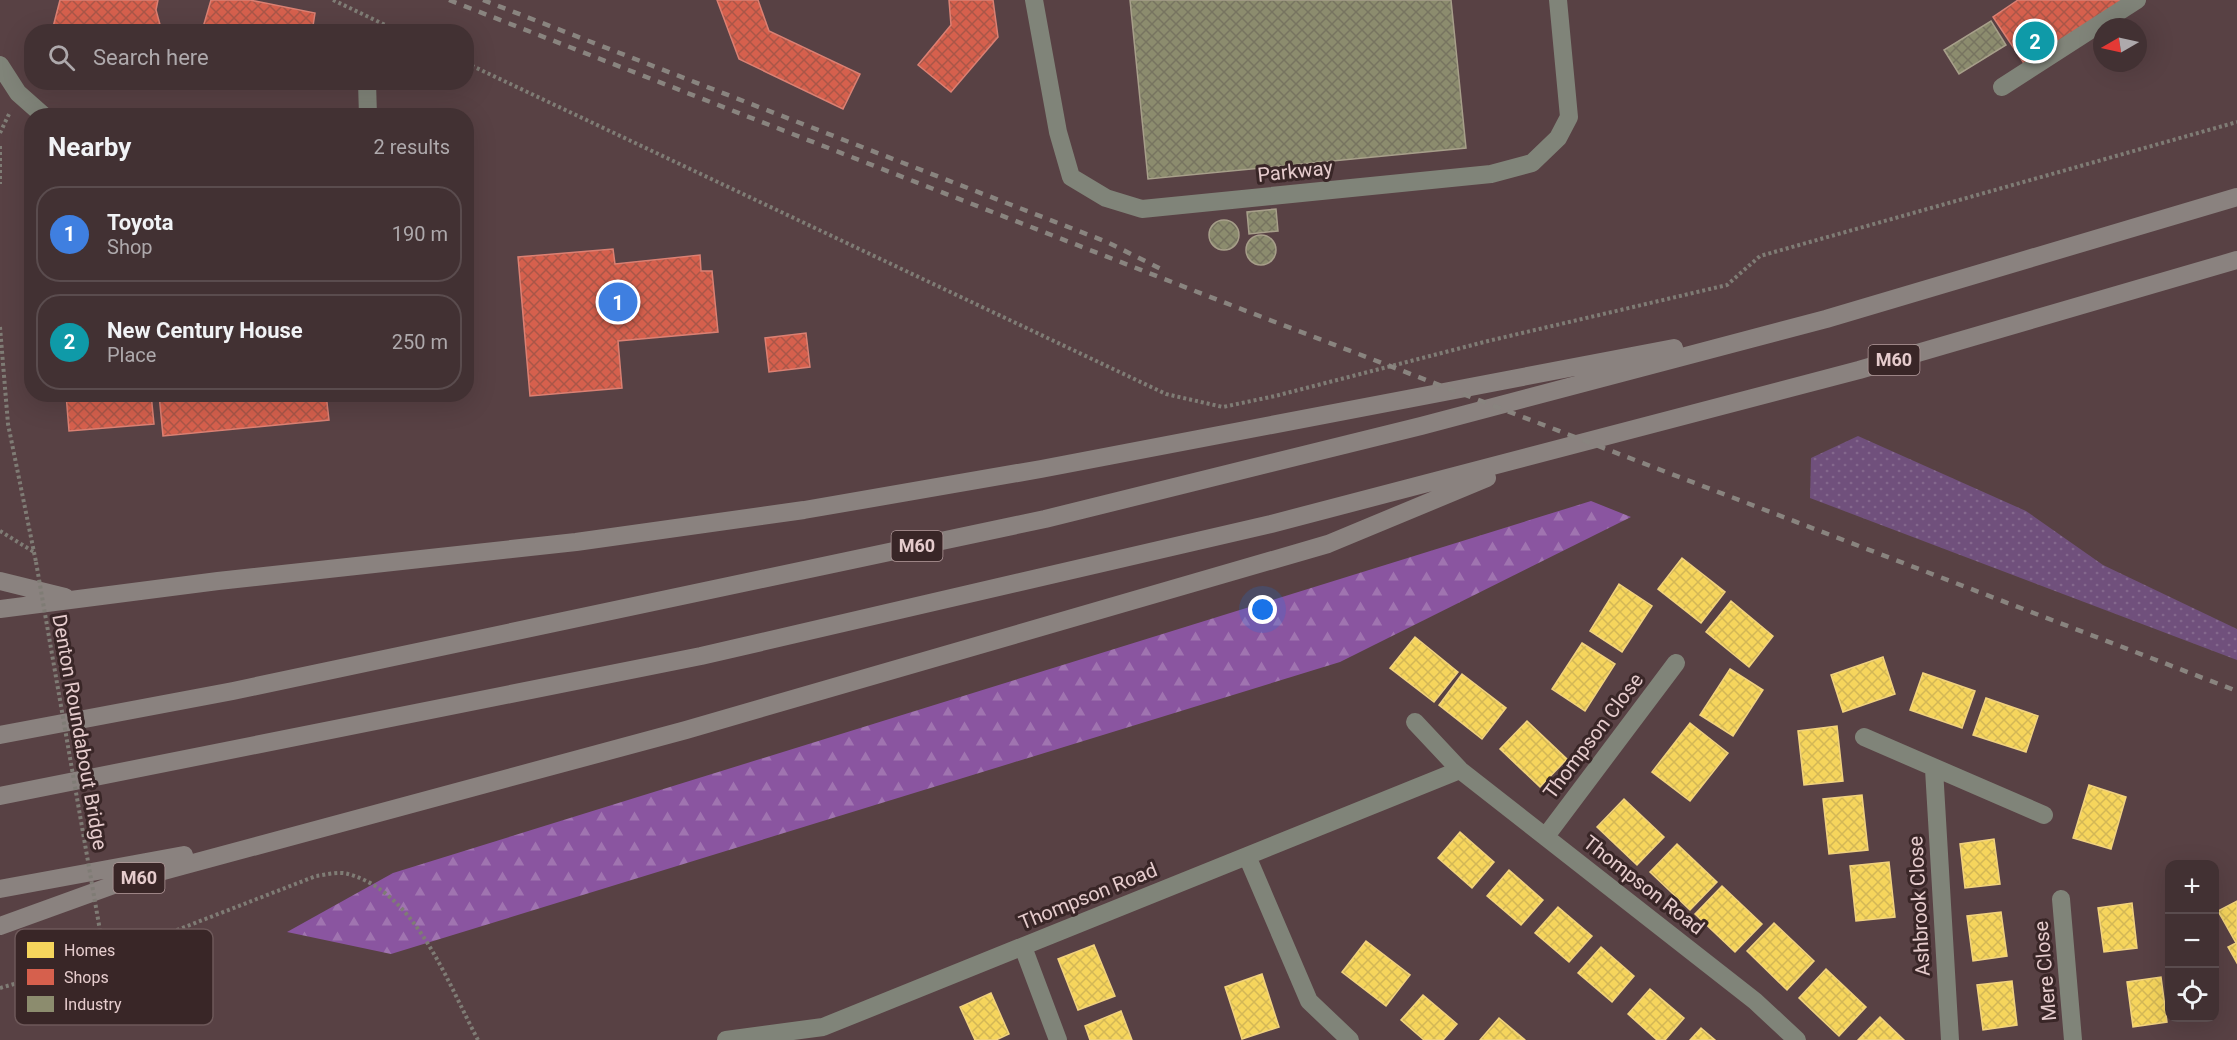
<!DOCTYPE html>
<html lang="en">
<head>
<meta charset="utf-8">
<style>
  body { margin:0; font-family:Roboto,sans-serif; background:#4c3d3f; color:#f1f3f6 }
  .controls { position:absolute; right:18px; bottom:18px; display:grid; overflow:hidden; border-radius:12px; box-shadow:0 6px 24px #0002 }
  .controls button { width:54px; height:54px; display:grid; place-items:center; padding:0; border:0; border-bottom:2px solid #5a4c4e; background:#423133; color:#f1f3f6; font:30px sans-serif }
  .compass { position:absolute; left:2093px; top:18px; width:54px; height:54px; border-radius:50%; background:#423133; box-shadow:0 6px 24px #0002; rotate:261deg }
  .you { position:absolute; left:1263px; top:610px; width:21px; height:21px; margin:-15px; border:4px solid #fff; border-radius:50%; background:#1a73e8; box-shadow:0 0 0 9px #1a73e833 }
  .badge { display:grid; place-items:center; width:39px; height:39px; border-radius:50%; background:#95b2f1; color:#fff; font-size:20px; font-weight:700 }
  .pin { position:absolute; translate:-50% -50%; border:3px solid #fff; box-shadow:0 2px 6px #0006 }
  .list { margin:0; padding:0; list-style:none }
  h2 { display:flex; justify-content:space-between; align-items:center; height:78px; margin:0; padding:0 24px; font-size:26px }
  h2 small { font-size:20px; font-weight:400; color:#aea9ac }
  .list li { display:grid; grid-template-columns:39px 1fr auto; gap:18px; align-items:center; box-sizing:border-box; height:96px; margin:0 12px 12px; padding:0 12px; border:2px solid #5a4c4e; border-radius:24px }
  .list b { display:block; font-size:22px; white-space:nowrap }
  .list p { margin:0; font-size:20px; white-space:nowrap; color:#aea9ac }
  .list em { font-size:20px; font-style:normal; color:#aea9ac }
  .icon { flex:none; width:33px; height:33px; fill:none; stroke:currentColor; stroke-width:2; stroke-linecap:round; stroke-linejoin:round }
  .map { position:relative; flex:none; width:2237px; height:1040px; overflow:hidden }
  .search { position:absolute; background:#423133; box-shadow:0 6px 24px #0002; left:24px; top:24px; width:450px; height:66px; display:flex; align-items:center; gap:15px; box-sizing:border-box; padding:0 21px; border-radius:24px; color:#aea9ac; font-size:22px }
  .panel { position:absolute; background:#423133; box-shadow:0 6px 24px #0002; left:24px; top:108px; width:450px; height:294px; border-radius:24px }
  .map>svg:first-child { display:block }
</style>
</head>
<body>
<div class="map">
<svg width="2237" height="1040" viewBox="0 0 2237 1040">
  <defs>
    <pattern id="grass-dots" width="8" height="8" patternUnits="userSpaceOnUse" patternTransform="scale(1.5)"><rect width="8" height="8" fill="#70507c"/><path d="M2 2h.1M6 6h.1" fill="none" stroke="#84688d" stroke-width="1.8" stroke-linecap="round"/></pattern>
    <pattern id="forest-firs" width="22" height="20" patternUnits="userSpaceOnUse" patternTransform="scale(1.5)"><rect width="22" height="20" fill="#8a55a0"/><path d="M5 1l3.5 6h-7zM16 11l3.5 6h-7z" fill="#a074b0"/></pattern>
    <pattern id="homes-cross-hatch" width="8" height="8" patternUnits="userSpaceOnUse" patternTransform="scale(1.5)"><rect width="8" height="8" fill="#f6d55c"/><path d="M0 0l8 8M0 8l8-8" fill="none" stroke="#d3b756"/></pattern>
    <pattern id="shops-cross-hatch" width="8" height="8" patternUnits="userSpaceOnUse" patternTransform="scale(1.5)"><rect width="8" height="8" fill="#d6604d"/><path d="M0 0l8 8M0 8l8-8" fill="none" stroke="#aa5648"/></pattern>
    <pattern id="industry-cross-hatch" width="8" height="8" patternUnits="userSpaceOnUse" patternTransform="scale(1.5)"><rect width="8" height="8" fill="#8c8c6e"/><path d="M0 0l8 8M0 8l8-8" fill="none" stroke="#777460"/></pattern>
  </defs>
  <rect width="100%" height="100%" fill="#584144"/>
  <path fill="url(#grass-dots)" d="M1858,436l168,75 77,54 134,64v31l-427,-162 1,-40z"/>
  <path fill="url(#forest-firs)" d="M1591,501l40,16 -291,145 -949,292 -104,-22 106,-59z"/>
  <path fill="url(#homes-cross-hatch)" stroke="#f1d27e" stroke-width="1.5" d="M1682,558l43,34 -24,31 -43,-34z
    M1619,584l33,22 -30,46 -32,-21z
    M1731,601l42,35 -24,31 -43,-35z
    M1415,637l43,35 -24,30 -44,-34z
    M1582,643l33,21 -30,47 -33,-22z
    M1883,657l12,37 -52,18 -12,-37z
    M1730,669l33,21 -30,46 -33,-21z
    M1923,673l52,18 -13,37 -52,-18z
    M1462,674l44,34 -24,31 -43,-34z
    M1986,698l52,18 -12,36 -53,-17z
    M1527,721l40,38 -27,28 -40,-38z
    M1690,723l38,30 -38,48 -38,-29z
    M1837,726l6,55 -39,4 -6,-54z
    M2089,785l37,12 -15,52 -38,-11z
    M1862,795l6,55 -39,4 -6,-55z
    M1624,799l40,38 -27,28 -40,-38z
    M1460,832l34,30 -22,26 -34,-30z
    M1994,839l6,45 -35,4 -5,-44z
    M1677,844l40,38 -27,28 -40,-38z
    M1889,862l6,55 -39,4 -6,-55z
    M1509,870l34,30 -22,25 -34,-29z
    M1722,886l40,38 -27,28 -40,-38z
    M2237,901v62l-9,-16 8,-4 -18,-32z
    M2132,903l5,45 -33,4 -6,-44z
    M1558,907l34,29 -23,26 -34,-29z
    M2001,912l6,44 -34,5 -6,-45z
    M1774,923l40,38 -27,29 -40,-39z
    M1366,941l44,34 -24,31 -44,-34z
    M1094,945l21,51 -37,14 -20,-51z
    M1601,947l33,29 -22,26 -34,-29z
    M1826,969l40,38 -27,29 -40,-38z
    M1262,974l17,53 -37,12 -17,-52z
    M2161,977l6,45 -34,5 -6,-45z
    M2012,981l5,44 -34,5 -6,-45z
    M1650,989l34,29 -19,22h-8l-29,-26z
    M991,993l18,41 -13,6h-21l-15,-33z
    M1423,995l34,29 -14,16h-19l-23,-20z
    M1121,1011l11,29h-42l-5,-14z
    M1880,1017l24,23h-46z
    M1499,1018l26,22h-45z
    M1701,1028l14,12h-25z"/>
  <path fill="url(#shops-cross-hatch)" stroke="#db8073" stroke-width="1.5" d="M60,0h98l-2,10 6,22 -110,-1z
    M211,0h39l65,13 -3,19h-114l6,-8z
    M717,0h41l11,31 91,43 -17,35 -104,-50z
    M949,0h44l5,37 -47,55 -33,-27 33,-40z
    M2018,0h105l-98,65 -32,-48z
    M613,249l2,15 85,-9 1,16h11l6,61 -100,9 4,47 -92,8 -12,-139z
    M806,333l4,34 -41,5 -4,-34z
    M66,394h85l3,30 -85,7z
    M159,394h167l3,26 -166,16z"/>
  <path fill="url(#industry-cross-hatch)" stroke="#a79f8a" stroke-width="1.5" d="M1130,0h321l15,148 -318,31z
    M1991,21l15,24 -47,29 -15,-24z
    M1276,209l2,22 -29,3 -2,-22z
    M1209 235a15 15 0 1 1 30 0a15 15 0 1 1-30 0Z
    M1246 250a15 15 0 1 1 30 0a15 15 0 1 1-30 0Z"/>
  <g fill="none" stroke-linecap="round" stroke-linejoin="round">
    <path stroke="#7f7c75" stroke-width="4" stroke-dasharray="3 3" stroke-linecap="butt" d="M333,0l67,32
      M466,63l700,331 57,13 52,-11 213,-55 239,-56 33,-29 477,-134
      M0,133l10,-21
      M0,146v38
      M0,327l8,97 28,138
      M0,531l34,21
      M102,942l3,16
      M0,988l105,-30 211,-82c9,-1 23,-5 32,-2 68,18 100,110 130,166"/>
    <path stroke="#808479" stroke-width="18" d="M1034,0l24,132 13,45 35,21 36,11 349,-35 41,-11 26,-25 11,-21 -11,-117
      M0,65l18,28 26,23
      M367,82l1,34
      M2002,87l135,-87
      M1415,722l45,48 295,231 42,39
      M1864,737l180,78
      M1934,769l16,271
      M1546,836l130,-173
      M1247,856l62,145 41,39
      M2061,899l12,141
      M1023,947l35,93
      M726,1040l97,-13 637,-257"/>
    <path stroke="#8a827f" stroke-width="18" d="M0,581l65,16
      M0,609l218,-28 358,-39 228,-32 237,-41 633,-121
      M0,735l233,-44 812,-172 376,-93 405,-107 411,-122
      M0,796l701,-140 570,-132 588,-154 378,-110
      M0,889l184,-34
      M0,926l119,-43 567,-153 642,-186 159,-66"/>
    <path stroke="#89847f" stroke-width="4.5" stroke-dasharray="8 8" stroke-linecap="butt" d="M449,0l787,307 1001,384
      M483,0l624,242 56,28"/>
    <path stroke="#7f7c75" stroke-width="4" stroke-dasharray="3 3" stroke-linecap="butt" d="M36,562l66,380"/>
  </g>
  <g text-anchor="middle" stroke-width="6" stroke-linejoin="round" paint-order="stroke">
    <g fill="#392627" stroke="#b29a9b" stroke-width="1.5">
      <rect x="1868.5" y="345" width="51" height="30" rx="4.5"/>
      <rect x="891.5" y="531" width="51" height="30" rx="4.5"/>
      <rect x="113.5" y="863" width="51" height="30" rx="4.5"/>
    </g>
    <g font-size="18" font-weight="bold" fill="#e6cccd">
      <text x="1894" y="366">M60</text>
      <text x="917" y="552">M60</text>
      <text x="139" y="884">M60</text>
    </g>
    <g font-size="20" fill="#e6cccd" stroke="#392627">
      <text transform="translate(1295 171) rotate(-6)" y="7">Parkway</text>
      <text transform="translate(80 732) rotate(80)" y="7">Denton Roundabout Bridge</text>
      <text transform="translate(1593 736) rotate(-53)" y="7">Thompson Close</text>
      <text transform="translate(1644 885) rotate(38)" y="7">Thompson Road</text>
      <text transform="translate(1088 896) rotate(-22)" y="7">Thompson Road</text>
      <text transform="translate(1919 906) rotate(-93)" y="7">Ashbrook Close</text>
      <text transform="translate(2045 971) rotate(-95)" y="7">Mere Close</text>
    </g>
  </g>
  <rect x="15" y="929" width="198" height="96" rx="9" fill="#392627" stroke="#6d5859" stroke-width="1.5"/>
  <rect x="27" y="942" width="27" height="16" fill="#f6d55c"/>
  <rect x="27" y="969" width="27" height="16" fill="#d6604d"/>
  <rect x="27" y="996" width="27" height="16" fill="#8c8c6e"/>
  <g font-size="16" fill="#e6cccd">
    <text x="64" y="956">Homes</text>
    <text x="64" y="983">Shops</text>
    <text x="64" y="1010">Industry</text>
  </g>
</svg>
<div class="controls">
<button>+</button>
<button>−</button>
<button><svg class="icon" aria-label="locate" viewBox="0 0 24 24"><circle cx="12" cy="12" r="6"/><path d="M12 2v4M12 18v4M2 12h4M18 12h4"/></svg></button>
</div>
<svg class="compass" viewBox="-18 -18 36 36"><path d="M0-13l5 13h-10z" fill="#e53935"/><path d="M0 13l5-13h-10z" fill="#aea9ac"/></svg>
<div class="you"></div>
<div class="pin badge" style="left:618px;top:302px;background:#3f7fe0">1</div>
<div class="pin badge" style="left:2035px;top:41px;background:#0f9aa8">2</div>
<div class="search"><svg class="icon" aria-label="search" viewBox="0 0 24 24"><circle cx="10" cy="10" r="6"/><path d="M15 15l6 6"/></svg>Search here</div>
<section class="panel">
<h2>Nearby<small>2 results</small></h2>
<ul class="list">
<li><span class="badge" style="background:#3f7fe0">1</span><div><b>Toyota</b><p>Shop</p></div><em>190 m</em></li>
<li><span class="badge" style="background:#0f9aa8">2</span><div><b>New Century House</b><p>Place</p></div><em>250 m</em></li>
</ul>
</section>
</div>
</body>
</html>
